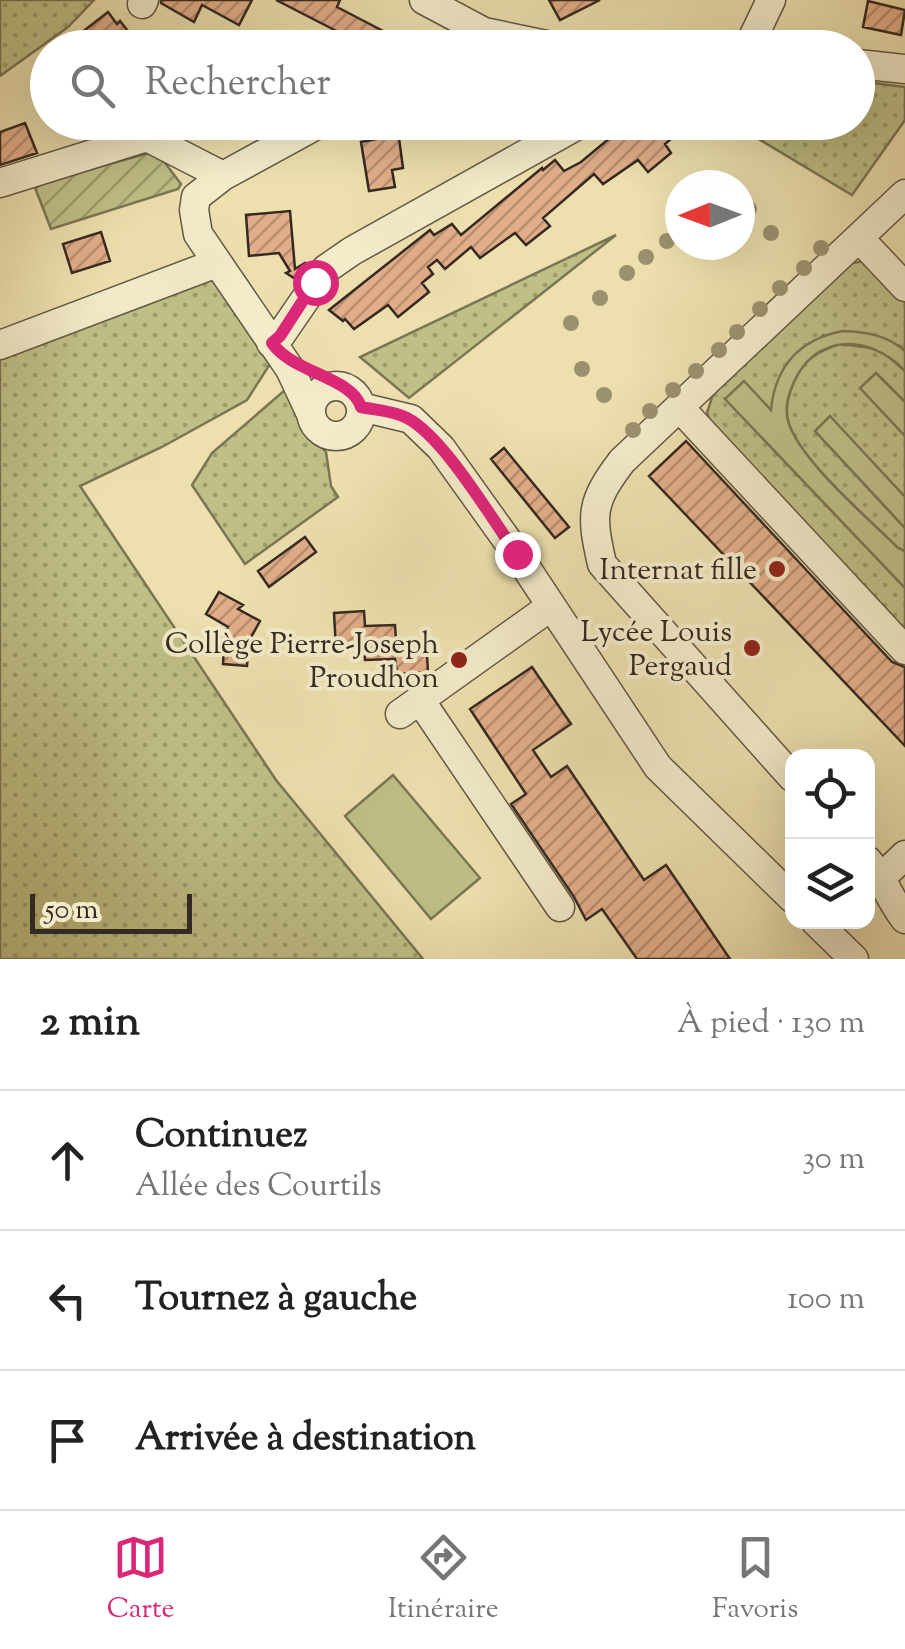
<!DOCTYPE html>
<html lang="fr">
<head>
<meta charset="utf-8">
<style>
  body { margin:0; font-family:"Sorts Mill Goudy",serif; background:#f6f6f6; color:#222 }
  .controls { position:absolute; right:30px; bottom:30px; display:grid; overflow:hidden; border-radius:20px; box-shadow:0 10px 40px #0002 }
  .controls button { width:90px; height:90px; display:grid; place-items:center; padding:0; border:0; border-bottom:2px solid #e0e0e0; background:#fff; color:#222; font:50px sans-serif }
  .compass { position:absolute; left:665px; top:170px; width:90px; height:90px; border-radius:50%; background:#fff; box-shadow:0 10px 40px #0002; rotate:269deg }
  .scale { position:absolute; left:30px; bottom:25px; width:162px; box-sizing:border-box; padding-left:10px; border:5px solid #352a21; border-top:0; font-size:28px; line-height:35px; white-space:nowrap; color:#352a21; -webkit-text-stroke:8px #f3ebca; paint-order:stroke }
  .stop { position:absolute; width:30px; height:30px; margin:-22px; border:8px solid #db2777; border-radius:50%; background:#fff }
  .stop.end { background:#db2777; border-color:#fff; box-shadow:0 2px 10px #0008 }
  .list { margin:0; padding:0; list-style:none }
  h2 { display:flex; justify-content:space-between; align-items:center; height:130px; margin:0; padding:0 40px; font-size:42px }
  h2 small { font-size:32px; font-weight:400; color:#767676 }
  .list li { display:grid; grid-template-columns:65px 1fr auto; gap:30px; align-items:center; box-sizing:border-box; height:140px; padding:0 40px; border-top:2px solid #e0e0e0 }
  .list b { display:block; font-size:38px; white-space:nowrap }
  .list p { margin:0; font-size:32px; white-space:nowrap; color:#767676 }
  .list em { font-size:32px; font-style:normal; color:#767676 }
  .icon { flex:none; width:55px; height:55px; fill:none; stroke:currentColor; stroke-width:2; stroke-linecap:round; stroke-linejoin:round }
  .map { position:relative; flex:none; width:905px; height:959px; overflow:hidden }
  .search { position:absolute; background:#fff; box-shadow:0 10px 40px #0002; left:30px; right:30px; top:30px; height:110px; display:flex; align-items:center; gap:25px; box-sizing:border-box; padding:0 35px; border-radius:55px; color:#767676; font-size:38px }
  .sheet { height:550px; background:#fff }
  nav { display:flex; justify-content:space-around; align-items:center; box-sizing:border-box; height:140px; border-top:2px solid #e0e0e0; background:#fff; font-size:28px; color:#767676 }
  nav a { display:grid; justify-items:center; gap:5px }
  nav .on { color:#db2777 }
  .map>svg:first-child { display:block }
</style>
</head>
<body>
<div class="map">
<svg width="905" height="959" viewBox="0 0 905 959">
  <defs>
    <pattern id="grass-dots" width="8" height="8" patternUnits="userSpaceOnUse" patternTransform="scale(2.5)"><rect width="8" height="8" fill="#bfc086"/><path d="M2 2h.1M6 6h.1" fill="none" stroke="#9c9c6d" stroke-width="1.8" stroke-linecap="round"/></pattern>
    <pattern id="garden-furrows" width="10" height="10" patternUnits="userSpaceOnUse" patternTransform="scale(2.5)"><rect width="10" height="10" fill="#bfc086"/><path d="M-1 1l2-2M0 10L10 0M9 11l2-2" fill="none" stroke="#9c9c6d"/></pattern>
    <pattern id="building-hatch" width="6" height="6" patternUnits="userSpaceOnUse" patternTransform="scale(2.5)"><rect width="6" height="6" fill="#e2ae89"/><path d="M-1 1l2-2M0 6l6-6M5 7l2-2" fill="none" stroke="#b88e70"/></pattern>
  </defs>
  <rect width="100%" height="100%" fill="#ede0ae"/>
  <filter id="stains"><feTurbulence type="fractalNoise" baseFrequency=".002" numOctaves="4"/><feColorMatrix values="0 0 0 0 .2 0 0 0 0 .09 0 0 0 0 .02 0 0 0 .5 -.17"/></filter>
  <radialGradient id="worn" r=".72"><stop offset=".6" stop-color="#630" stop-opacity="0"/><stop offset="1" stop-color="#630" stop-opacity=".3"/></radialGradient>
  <path fill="url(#grass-dots)" stroke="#7a7554" stroke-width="2.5" d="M0,0h94l-26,27 -68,49z
    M858,81l47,6v33l-53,75 -110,-66 -2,-6 118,-1z
    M616,235l-207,163 -49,-41z
    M867,261l38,40v50l-5,-5 -77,-11 -51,76 -46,-12 179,189v42l-7,-3 -184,-195 -7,-19 7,-22 138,-128z
    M210,274l60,90 -23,36 -85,47 -82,39 196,294 147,179h-423v-605z
    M840,344l40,5 25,22v31l-29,-29 -15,15 44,48v61l-75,-80 -15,14 90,97v23l-7,-3c-29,-29 -102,-91 -110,-128 -3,-13 1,-27 6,-38 9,-22 24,-31 46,-38z
    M285,390l12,15 4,21 25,26 5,34 7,11 -93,67 -53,-79 20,-32z"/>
  <path fill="url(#garden-furrows)" stroke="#7a7554" stroke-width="2.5" d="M156,151l25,33 -3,5 -127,40 -17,-44z"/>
  <path fill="#bfc086" stroke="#7a7554" stroke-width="2.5" d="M843,331c23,1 44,4 62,20v20c-35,-37 -90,-39 -112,13 -5,11 -8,25 -5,37 11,39 80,97 110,127l7,3v37l-180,-189 19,-18 27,29c4,-44 29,-71 72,-79z
    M876,373l29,29v34l-45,-48z
    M830,416l75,81v31l-90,-97z
    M393,775l87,103 -49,41 -86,-103z"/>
  <path fill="url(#building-hatch)" stroke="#352a21" stroke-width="2.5" d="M161,0h91l-13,25 -37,-20 -8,17 -33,-19z
    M276,0h64l-3,7 48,25 -8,16h-32l5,-10z
    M549,0h51l-40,20z
    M868,1l37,9 -4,25 -38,-8z
    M108,12l9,12 3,-3 21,27h-48l-12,-15z
    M629,122h62l-26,22 6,9 -23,19 -10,-12 -35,24 -9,-10 -51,44 7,8 -24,19 -11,-12 -35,25 -9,-11 -26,22 -8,-9 -9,7 5,7 -11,9 7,9 -31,25 -10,-12 -34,24 -9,-10 -2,2 -14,-11 101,-80 4,5 18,-11 9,11 81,-67 1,2 12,-10 9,11 17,-9z
    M25,123l12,30 -37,12v-33z
    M398,131l5,37 -11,2 3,17 -26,4 -8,-49 21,-4v-5z
    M290,211l5,58 10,-6 2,3 -10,14 -11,-7 4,-2 -11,-18 -30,3 -3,-41z
    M101,232l9,29 -38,12 -9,-29z
    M686,441l206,221 13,5v79l-256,-270z
    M504,448l65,79 -14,11 -64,-79z
    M305,537l11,15 -47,35 -11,-16z
    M219,592l24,13 -5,4 22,12 -11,20 -2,25 -24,-2 1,-20 -5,-3 9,-14 -22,-13z
    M364,611l1,15 30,-1 1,15 30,-2 2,34 -31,2 -2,-15 -30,1 -1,-13 -28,2 -2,-36z
    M532,667l39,57 -38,26 18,27 16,-11 77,114 22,-15 64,94h-93l-35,-50 -16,11 -12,-23 -63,-93 15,-10 -56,-85z"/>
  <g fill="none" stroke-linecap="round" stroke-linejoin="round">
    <defs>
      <path id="minor" d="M424,0l60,32 77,16
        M142,4l2,-4
        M613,48h97
        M748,48l23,-48
        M858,64l47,5
        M0,183l147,-46 76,39
        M860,239l45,48
        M271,343l9,-7 46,-67 26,-18 231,-129
        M0,345l217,-82
        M311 411a25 25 0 1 1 50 0a25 25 0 1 1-50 0Z
        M361,407l50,12 30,29 76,106 141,213 134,131
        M679,407l226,243
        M311,414l-21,-45 -92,-135 -4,-24 2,-13 27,-21 99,-54
        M420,700l140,207
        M400,714l150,-107
        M792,777l-190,-213c-11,-49 -12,-61 20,-103l283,-267
        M868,861c16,18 22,39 37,58
        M882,877l23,-22
        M816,922l38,37"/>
    </defs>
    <use href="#minor" stroke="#635844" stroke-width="31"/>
    <use href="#minor" stroke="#f3ebca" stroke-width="28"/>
  </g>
  <g fill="#9b916e">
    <circle cx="749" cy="209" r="8"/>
    <circle cx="771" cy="233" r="8"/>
    <circle cx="667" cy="241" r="8"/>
    <circle cx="821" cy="248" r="8"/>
    <circle cx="646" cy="257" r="8"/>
    <circle cx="804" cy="268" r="8"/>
    <circle cx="627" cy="273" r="8"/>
    <circle cx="780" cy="288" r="8"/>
    <circle cx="600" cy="298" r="8"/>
    <circle cx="760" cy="309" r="8"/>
    <circle cx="571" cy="323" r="8"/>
    <circle cx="737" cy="332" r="8"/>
    <circle cx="719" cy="350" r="8"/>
    <circle cx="582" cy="369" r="8"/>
    <circle cx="696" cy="371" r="8"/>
    <circle cx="673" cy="390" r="8"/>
    <circle cx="604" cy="395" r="8"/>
    <circle cx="650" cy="411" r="8"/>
    <circle cx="633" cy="430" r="8"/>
  </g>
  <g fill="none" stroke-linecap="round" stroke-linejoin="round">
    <path stroke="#db2777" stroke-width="12" d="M315,282l-35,54 -8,7c21,30 80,34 89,64 15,3 33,4 46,11 37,19 84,100 110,136"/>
  </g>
  <g fill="#8f2418" stroke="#f3ebca" stroke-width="4">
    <circle cx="777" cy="569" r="10"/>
    <circle cx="752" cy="648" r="10"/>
    <circle cx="459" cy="660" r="10"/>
  </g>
  <g text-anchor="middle" stroke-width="8" stroke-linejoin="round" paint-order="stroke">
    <g font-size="30" fill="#352a21" stroke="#f3ebca" text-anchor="end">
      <text x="757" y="579">Internat fille</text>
      <text x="732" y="641">Lycée Louis<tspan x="732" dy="34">Pergaud</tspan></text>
      <text x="439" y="653">Collège Pierre-Joseph<tspan x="439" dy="34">Proudhon</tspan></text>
    </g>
  </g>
  <rect width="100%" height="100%" filter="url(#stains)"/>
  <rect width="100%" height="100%" fill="url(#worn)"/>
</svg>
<div class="controls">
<button><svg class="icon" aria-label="locate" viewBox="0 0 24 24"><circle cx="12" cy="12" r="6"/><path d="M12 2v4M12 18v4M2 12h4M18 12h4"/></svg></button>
<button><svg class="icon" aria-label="layers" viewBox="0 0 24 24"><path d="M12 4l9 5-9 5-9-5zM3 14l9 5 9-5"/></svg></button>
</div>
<svg class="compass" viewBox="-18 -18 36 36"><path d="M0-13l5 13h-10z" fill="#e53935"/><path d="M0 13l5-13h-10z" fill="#767676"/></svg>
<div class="scale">50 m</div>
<div class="stop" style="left:315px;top:282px"></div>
<div class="stop end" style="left:517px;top:554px"></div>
<div class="search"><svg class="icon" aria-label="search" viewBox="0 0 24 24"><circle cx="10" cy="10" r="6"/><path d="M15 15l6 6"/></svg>Rechercher</div>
</div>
<section class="sheet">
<h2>2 min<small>À pied · 130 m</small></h2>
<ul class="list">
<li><svg class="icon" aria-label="ahead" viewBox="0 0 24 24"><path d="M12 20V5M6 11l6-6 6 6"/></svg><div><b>Continuez</b><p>Allée des Courtils</p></div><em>30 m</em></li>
<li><svg class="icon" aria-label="left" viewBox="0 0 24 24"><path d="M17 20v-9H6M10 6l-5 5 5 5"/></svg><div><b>Tournez à gauche</b></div><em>100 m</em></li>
<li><svg class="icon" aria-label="arrive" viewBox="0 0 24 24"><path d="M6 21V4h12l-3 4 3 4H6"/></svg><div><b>Arrivée à destination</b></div></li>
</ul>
</section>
<nav>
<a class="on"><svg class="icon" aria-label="map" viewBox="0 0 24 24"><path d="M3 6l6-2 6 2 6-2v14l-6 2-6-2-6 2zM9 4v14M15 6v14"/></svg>Carte</a>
<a><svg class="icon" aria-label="directions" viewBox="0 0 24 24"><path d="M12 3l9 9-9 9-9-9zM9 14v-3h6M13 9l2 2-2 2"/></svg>Itinéraire</a>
<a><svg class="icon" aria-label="saved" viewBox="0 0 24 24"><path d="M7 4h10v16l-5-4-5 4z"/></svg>Favoris</a>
</nav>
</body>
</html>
